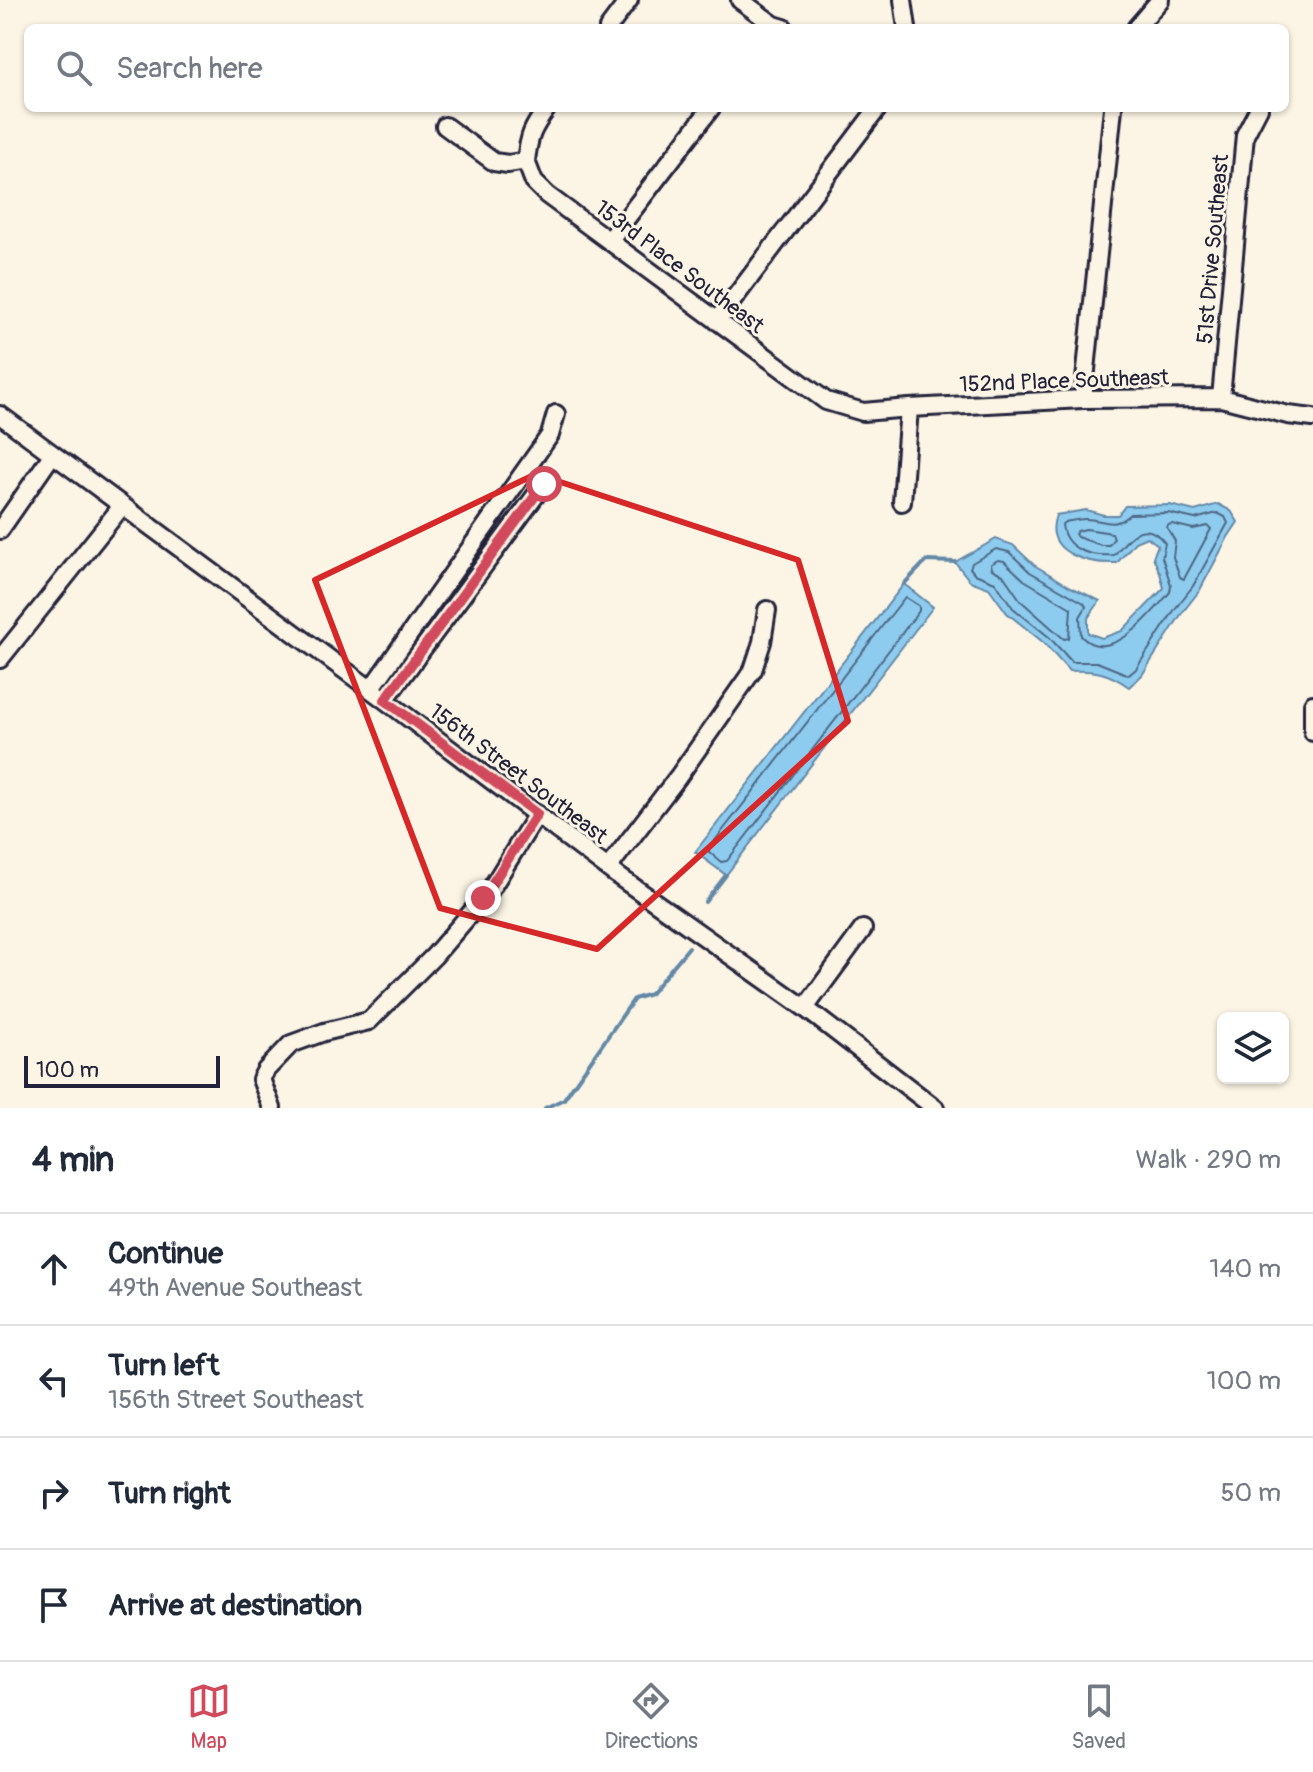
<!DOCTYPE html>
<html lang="en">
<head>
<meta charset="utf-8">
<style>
  body { margin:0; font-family:Pangolin,sans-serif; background:#f6f6f7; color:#1f2937 }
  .controls { position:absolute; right:24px; bottom:24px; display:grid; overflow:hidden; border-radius:12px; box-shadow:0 2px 6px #0004 }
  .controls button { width:72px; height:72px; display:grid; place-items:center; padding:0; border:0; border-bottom:2px solid #e0e1e3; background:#fff; color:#1f2937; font:40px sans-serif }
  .scale { position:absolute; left:24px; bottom:20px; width:196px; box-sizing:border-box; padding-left:8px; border:4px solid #22223b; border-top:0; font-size:22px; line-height:28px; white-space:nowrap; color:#22223b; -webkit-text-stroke:6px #fcf5e5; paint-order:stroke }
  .stop { position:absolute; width:24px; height:24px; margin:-18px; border:6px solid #d1495b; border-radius:50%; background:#fff }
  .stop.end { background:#d1495b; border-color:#fff; box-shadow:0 2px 8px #0008 }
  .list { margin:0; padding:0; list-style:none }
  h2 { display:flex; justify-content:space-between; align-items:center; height:104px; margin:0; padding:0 32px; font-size:34px }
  h2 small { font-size:26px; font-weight:400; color:#747a83 }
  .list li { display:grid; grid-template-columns:52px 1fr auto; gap:24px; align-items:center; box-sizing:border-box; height:112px; padding:0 32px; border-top:2px solid #e0e1e3 }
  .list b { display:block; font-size:30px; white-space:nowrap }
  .list p { margin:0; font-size:26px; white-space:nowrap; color:#747a83 }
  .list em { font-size:26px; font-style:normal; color:#747a83 }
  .icon { flex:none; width:44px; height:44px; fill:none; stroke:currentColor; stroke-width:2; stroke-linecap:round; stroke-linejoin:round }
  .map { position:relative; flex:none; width:1313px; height:1108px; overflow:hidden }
  .search { position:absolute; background:#fff; box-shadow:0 2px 6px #0004; left:24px; right:24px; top:24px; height:88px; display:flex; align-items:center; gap:20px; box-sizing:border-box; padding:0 28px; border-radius:12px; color:#747a83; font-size:30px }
  .sheet { height:552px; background:#fff }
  nav { display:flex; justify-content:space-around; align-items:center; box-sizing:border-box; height:112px; border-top:2px solid #e0e1e3; background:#fff; font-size:22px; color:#747a83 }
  nav a { display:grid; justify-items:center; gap:4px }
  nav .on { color:#d1495b }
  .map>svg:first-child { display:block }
</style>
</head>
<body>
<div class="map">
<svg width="1313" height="1108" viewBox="0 0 1313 1108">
  <rect width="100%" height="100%" fill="#fcf5e5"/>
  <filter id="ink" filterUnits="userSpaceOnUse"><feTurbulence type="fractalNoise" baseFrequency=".0125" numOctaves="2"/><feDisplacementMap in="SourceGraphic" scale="16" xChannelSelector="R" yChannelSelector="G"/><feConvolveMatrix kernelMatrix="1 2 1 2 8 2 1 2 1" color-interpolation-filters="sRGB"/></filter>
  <g filter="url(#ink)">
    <path fill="#8eccef" stroke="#6388a7" stroke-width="2" d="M1218,504l13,7 7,11 -10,15 -28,53 -18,23 -40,62 -13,12c-21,-15 -34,-17 -60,-16l-25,-28 -37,-30 -18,-25 -19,-7 -15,-19 41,-23 17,6 21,20 37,22 29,14 -12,17v15l14,5 20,-7 42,-43 -4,-15 -7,-16 5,-12 -11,-8 -12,5 -18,21c-28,1 -75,-9 -61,-48l30,-5 18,5h14l7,-9 45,-1 25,6z
      M904,584l29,23 -207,268 -31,-23z"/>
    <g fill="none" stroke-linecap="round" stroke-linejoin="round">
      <path stroke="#4d6683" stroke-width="2" d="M1168,513l27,6 22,-6 8,4 3,6 -35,63 -18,23 -39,60 -7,6 -32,-13h-25l-23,-25 -36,-29 -18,-26 -20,-8 -5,-6 2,-5 24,-14 13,3 21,20 54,31 2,4 -6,10 1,19c29,31 71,-23 89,-44l1,-7 -9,-28 3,-14c-21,-27 -35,-6 -51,12 -23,2 -50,-5 -52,-31l3,-2c6,-1 14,-3 20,-3 19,0 28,11 45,-5z
        M1172,524l21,5 15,-3 3,3 -27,50 -4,-2 -7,-20 2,-16 -8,-13 1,-3z
        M1086,529l26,4 2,5 -5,7h-8l-24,-8 -2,-3 2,-3z
        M998,560l6,1 20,19 47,28 -2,30 -5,1 -43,-38 -18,-26 -11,-6 -1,-5z
        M905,597l14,9v5l-192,250 -6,1 -12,-10v-4z"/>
      <path stroke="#6388a7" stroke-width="4" d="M904,584l22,-23 29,1
        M705,902l21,-27
        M545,1108l19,-9 70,-100 16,-5 39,-47"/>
      <defs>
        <path id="minor" d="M740,0l34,25 10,3
          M903,0l4,28
          M608,28l21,-28
          M1136,28l24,-28
          M445,126l49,36 14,2 18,-3 8,21 13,13 279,206 37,11 46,-4 174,-9 138,-1 67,17 25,3
          M526,161c3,-26 6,-32 21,-53
          M609,241l102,-133
          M717,321l161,-213
          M1221,398l24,-263 14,-27
          M1083,399l30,-291
          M0,415l385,285 233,176 187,132 130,100
          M902,502l7,-94
          M0,530l52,-75
          M0,659l122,-153
          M371,689l179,-254 6,-21
          M385,700l159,-216
          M1313,704v28
          M608,868l70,-91 75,-107 9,-28 5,-32
          M805,1008l58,-79
          M272,1108l-11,-29 5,-9 25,-26 33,-12 45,-11 65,-65 55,-64 48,-78"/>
      </defs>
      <use href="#minor" stroke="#22223b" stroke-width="22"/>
      <use href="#minor" stroke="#fcf5e5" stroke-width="16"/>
    </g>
  </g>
  <g fill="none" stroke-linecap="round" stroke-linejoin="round" filter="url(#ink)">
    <path stroke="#d1495b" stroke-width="10" d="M483,898l54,-84 -152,-114 159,-216"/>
  </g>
  <path fill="none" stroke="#d62828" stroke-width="6" stroke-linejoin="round" d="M536,474l262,86 50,161 -251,228 -157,-41 -125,-328z"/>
  <g text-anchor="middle" stroke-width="6" stroke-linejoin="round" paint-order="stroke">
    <g font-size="22" fill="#22223b" stroke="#fcf5e5">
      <text transform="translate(1212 249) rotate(-85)" y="8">51st Drive Southeast</text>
      <text transform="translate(680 266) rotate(37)" y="8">153rd Place Southeast</text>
      <text transform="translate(1064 380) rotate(-2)" y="8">152nd Place Southeast</text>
      <text transform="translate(519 773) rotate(37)" y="8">156th Street Southeast</text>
    </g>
  </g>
</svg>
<div class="controls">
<button><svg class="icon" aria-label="layers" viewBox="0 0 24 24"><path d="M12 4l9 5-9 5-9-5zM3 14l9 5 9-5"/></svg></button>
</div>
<div class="scale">100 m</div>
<div class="stop" style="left:544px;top:484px"></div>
<div class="stop end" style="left:483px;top:898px"></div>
<div class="search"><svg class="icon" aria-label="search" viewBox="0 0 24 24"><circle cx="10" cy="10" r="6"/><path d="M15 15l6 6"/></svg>Search here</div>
</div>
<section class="sheet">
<h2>4 min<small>Walk · 290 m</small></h2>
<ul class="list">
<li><svg class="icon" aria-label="ahead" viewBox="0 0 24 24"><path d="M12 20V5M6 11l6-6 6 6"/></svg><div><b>Continue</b><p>49th Avenue Southeast</p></div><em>140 m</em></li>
<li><svg class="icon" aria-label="left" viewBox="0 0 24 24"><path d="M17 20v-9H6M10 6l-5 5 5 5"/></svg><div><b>Turn left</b><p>156th Street Southeast</p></div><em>100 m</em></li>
<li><svg class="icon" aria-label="right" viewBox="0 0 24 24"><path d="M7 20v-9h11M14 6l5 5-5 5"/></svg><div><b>Turn right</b></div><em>50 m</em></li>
<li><svg class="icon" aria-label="arrive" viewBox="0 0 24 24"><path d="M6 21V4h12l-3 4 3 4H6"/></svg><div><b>Arrive at destination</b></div></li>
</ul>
</section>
<nav>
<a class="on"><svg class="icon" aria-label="map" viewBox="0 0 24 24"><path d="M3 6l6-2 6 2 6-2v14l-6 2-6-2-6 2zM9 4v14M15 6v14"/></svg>Map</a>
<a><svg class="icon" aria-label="directions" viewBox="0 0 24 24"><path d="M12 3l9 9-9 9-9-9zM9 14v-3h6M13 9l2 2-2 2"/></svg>Directions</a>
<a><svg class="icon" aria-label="saved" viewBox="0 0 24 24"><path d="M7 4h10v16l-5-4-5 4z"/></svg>Saved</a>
</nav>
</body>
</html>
